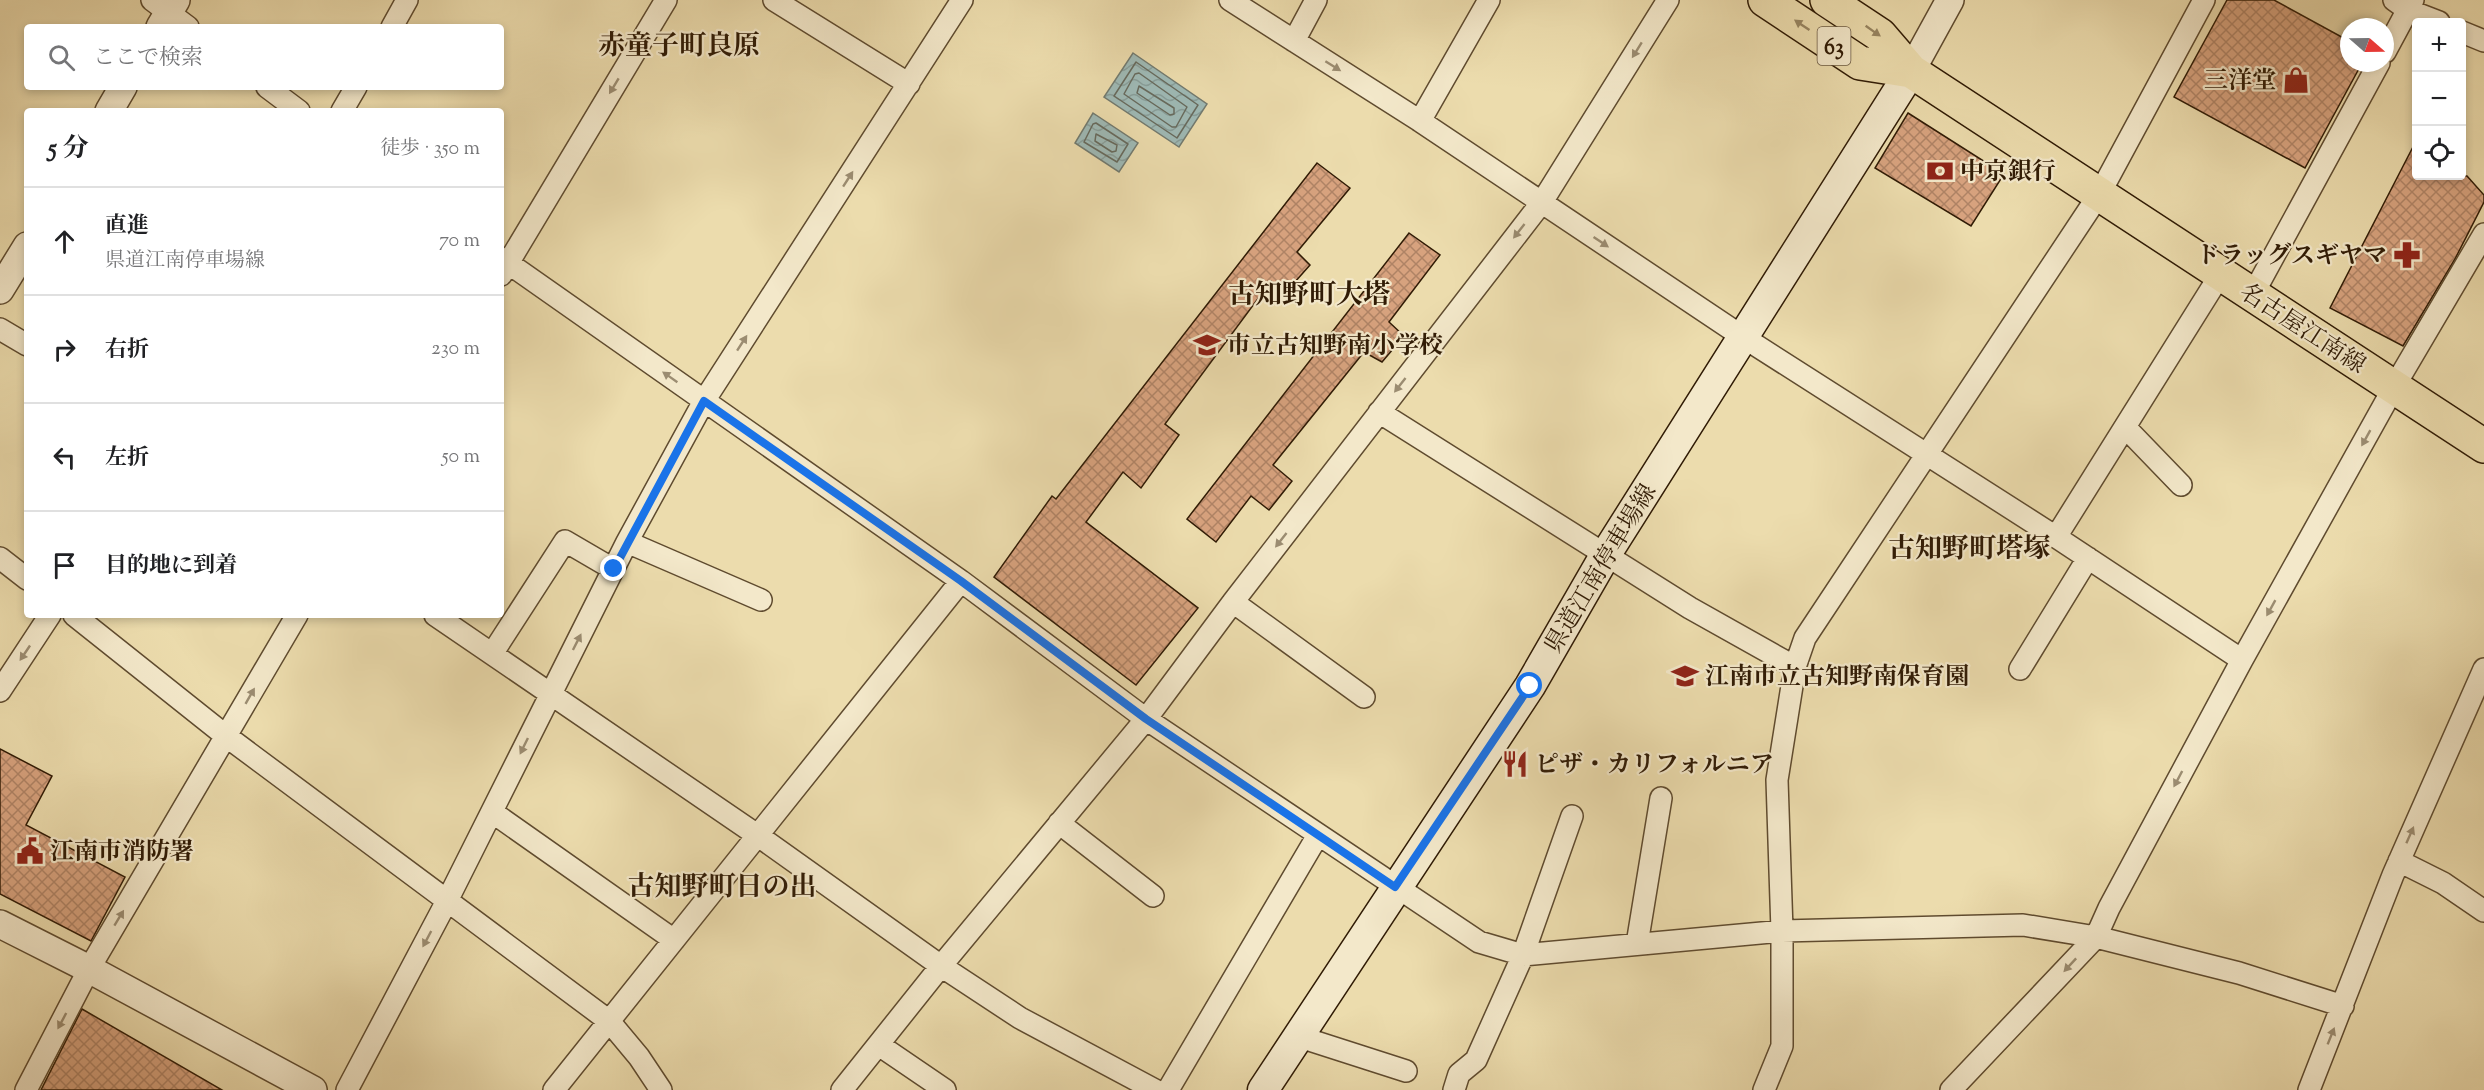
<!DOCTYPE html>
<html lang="ja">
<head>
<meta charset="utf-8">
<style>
  body { margin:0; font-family:"Sorts Mill Goudy","Noto Serif JP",serif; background:#f6f6f6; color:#202124 }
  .controls { position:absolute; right:18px; top:18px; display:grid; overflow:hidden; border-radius:6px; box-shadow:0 3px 9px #0003 }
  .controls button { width:54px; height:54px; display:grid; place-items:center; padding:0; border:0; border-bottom:2px solid #e0e0e0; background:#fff; color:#202124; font:30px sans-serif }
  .compass { position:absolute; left:2340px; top:18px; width:54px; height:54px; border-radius:50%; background:#fff; box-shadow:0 3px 9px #0003; rotate:110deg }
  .stop { position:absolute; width:18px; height:18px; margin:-14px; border:4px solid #1a73e8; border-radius:50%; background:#fff }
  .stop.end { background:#1a73e8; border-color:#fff; box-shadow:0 2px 6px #0008 }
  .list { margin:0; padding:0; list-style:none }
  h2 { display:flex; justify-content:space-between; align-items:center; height:78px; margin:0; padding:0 24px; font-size:26px }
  h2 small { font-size:20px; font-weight:400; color:#757577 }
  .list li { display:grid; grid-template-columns:39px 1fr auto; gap:18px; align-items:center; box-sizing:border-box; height:108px; padding:0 24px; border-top:2px solid #e0e0e0 }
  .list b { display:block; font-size:22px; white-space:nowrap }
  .list p { margin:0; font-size:20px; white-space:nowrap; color:#757577 }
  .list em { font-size:20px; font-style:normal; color:#757577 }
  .icon { flex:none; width:33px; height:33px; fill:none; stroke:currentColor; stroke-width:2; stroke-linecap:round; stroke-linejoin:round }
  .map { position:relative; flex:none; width:2484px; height:1090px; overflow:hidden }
  .search { position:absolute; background:#fff; box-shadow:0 3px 9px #0003; left:24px; top:24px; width:480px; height:66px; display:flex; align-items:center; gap:15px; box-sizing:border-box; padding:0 21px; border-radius:6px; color:#757577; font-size:22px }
  .panel { position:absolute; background:#fff; box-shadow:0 3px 9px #0003; left:24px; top:108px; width:480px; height:510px; border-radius:6px }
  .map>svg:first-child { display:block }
</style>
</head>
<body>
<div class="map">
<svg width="2484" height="1090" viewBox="0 0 2484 1090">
  <defs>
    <pattern id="water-waves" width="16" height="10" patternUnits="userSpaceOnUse" patternTransform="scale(1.5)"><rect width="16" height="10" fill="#9eb9b5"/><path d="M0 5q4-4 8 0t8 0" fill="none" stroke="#889e9a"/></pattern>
    <pattern id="building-cross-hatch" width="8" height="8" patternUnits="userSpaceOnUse" patternTransform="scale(1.5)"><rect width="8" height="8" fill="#d7a27e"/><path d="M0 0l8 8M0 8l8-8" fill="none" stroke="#af8365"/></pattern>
  </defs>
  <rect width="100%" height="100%" fill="#ecdcad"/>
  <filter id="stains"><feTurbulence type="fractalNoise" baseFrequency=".00333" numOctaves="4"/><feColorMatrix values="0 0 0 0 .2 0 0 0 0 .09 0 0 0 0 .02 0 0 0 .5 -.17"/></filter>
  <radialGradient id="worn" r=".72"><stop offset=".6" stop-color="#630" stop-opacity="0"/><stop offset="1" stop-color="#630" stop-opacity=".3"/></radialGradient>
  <path fill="url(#water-waves)" stroke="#727a6f" stroke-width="1.5" d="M1133,53l74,51 -28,43 -75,-50z
    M1093,113l45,30 -19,29 -44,-29z"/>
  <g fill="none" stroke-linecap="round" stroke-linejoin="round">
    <path stroke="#676a5d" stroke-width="1.5" d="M1136,62l62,43 -21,33 -63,-42z
      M1139,73l48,34 -11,20h-4l-48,-33 11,-20z
      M1139,86l35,22v6l-4,1 -33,-22z
      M1096,123l32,21 -11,18 -33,-20 9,-18z
      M1096,134l21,11 -1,6 -4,1 -17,-11z"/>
  </g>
  <path fill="url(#building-cross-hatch)" stroke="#301b05" stroke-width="1.5" d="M2227,0h47l75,41v22h13l-57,105 -131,-71z
    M1908,113l96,61 -33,52 -96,-58z
    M2416,141v35h51l17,19v7l-29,57 -52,87 -73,-38z
    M1317,163l33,25 -53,64 13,13 -24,27 -15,-11 -106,143 14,11 -38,53 -18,-16 -37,50 112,86 -62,77 -142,-108 58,-81 4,3z
    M1409,233l31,22 -51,67 15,14 -22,26 -18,-10 -91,113 19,16 -23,29 -18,-14 -35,46 -29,-23z
    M0,749l52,27 -26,49 99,52 -34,64 -91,-47z
    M82,1009l140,81h-181z"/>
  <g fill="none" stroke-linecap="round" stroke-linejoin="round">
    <defs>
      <path id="minor" d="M152,0l36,27
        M774,0l135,84
        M1230,0l190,121 323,216 313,200 186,123
        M2394,0l14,10 31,12
        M392,27l15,-27
        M2462,32l22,9
        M1294,41l22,-41
        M2385,52l28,-52
        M267,87l32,24
        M342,111l14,-24
        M1420,121l69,-121
        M501,258l460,323 185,138 333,223 44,13 259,-24 241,-6 73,12 143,36 104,33
        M501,275l165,-275
        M2252,296l127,-233
        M0,329l27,16
        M1379,412l311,196 105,59
        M2125,427l56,58
        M2056,537l164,-262
        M627,542l134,58
        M0,558l27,21
        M1233,602l131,95
        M74,615l152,121 383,285 30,36 22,33
        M435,615l322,220 184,131 79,52 135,72
        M492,654l73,-113 48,28
        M2020,669l68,-111
        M0,691l50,-76
        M492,812l182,128
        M1059,823l94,73
        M2399,861l44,22 41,28
        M1637,944l24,-146
        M1297,1036l109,35
        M879,1045l66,45
        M26,1090l63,-121 208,-354
        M347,1090l101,-191 179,-357 77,-141 258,-401
        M554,1090l407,-509
        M842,1090l99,-124 205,-247 87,-117 309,-400 126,-202
        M1168,1090l150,-255
        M1454,1090l5,-16 17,-14 47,-105 49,-139
        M1764,1090l18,-44v-115l-5,-151 18,-113 10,-29 295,-445 104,-193
        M1951,1090l145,-153 13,-29 133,-248 152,-273 90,-153
        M2309,1090l84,-215 91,-206"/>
      <path id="tertiary" d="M160,27l16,-27
        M1911,71l39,-71
        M109,111l14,-24
        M0,290l27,-44
        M0,924l89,45 224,121"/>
      <path id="secondary" d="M1263,1090l267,-404 76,-132 305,-483"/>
      <path id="primary" d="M1765,0l95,63 51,8
        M1827,0l53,35 31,36 573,375"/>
    </defs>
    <use href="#minor" stroke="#5f4b2f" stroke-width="24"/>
    <use href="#tertiary" stroke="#5f4b2f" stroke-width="30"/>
    <use href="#secondary" stroke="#301b05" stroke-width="33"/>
    <use href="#primary" stroke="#301b05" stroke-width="36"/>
    <use href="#minor" stroke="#f3e8ca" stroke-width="21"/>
    <use href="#tertiary" stroke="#f3e8ca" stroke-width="27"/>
    <use href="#secondary" stroke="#f3e8ca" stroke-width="30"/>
    <use href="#primary" stroke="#ecdcad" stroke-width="33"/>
  </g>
  <defs><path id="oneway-solid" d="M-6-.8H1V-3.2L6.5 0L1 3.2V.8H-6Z" transform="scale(1.5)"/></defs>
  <g fill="#978561">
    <use href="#oneway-solid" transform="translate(1802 25) rotate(-146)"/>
    <use href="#oneway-solid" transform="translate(1873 31) rotate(35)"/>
  </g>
  <g fill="#9b8c71">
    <use href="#oneway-solid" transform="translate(1637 50) rotate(122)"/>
    <use href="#oneway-solid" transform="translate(1333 66) rotate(32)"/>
    <use href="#oneway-solid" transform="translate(614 86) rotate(121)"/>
    <use href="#oneway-solid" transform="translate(848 179) rotate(-57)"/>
    <use href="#oneway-solid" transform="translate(1519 231) rotate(128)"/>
    <use href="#oneway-solid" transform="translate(1601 242) rotate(34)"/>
    <use href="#oneway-solid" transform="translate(742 343) rotate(-57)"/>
    <use href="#oneway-solid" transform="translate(670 377) rotate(-145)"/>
    <use href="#oneway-solid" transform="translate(1400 385) rotate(128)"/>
    <use href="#oneway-solid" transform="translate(2366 438) rotate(119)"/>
    <use href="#oneway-solid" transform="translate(1281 540) rotate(128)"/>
    <use href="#oneway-solid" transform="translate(2271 608) rotate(119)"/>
    <use href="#oneway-solid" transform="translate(577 642) rotate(-63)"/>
    <use href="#oneway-solid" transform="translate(25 653) rotate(124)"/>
    <use href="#oneway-solid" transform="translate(250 696) rotate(-60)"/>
    <use href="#oneway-solid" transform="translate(524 746) rotate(116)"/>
    <use href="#oneway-solid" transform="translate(2178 779) rotate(118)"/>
    <use href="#oneway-solid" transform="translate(2410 835) rotate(-66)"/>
    <use href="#oneway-solid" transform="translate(119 918) rotate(-59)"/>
    <use href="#oneway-solid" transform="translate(427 939) rotate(118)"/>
    <use href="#oneway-solid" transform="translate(2070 965) rotate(133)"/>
    <use href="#oneway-solid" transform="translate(62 1021) rotate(118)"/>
    <use href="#oneway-solid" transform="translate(2331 1036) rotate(-68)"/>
  </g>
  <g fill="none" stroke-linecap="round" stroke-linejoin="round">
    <path stroke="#1a73e8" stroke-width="8" d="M614,569l90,-168 257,180 185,138 249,168 135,-201"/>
  </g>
  <defs>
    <symbol id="shop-bare" viewBox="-9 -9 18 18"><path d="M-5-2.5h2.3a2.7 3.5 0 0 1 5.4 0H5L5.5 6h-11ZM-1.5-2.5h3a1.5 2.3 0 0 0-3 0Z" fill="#8f2418" stroke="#f3e8ca" stroke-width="2.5" paint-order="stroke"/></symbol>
    <symbol id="bank-bare" viewBox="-9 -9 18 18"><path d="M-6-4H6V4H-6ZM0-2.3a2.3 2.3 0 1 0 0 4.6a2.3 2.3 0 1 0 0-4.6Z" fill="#8f2418" stroke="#f3e8ca" stroke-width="2.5" paint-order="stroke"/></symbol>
    <symbol id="pharmacy-bare" viewBox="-9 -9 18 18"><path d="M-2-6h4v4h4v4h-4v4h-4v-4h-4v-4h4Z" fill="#8f2418" stroke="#f3e8ca" stroke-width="2.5" paint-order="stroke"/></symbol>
    <symbol id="school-bare" viewBox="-9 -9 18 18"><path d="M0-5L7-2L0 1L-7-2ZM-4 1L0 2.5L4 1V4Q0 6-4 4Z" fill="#8f2418" stroke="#f3e8ca" stroke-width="2.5" paint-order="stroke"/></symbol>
    <symbol id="restaurant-bare" viewBox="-9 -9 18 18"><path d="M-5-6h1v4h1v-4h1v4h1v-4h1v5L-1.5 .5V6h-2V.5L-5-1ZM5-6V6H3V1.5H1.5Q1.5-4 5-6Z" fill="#8f2418" stroke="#f3e8ca" stroke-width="2.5" paint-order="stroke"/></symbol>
    <symbol id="civic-bare" viewBox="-9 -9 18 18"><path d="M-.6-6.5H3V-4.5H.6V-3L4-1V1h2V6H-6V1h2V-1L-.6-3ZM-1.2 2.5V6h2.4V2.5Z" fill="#8f2418" stroke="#f3e8ca" stroke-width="2.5" paint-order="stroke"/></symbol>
  </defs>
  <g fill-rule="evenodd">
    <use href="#shop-bare" x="2277" y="61" width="38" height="38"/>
    <use href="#bank-bare" x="1921" y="152" width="38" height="38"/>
    <use href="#pharmacy-bare" x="2388" y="236" width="38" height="38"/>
    <use href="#school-bare" x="1188" y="326" width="38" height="38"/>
    <use href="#school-bare" x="1666" y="657" width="38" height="38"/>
    <use href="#restaurant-bare" x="1496" y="745" width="38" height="38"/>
    <use href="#civic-bare" x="11" y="832" width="38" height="38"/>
  </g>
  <g text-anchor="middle" stroke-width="4.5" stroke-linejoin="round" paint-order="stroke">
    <rect fill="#f3e8ca" stroke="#6a5840" stroke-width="1.5" x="1817.5" y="27" width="33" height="38" rx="4.5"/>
    <g font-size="22" font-weight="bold" fill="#301b05">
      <text x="1834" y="54">63</text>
    </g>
    <g font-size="24" font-weight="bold" fill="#301b05" stroke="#f3e8ca" text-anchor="start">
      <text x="2276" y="88" text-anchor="end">三洋堂</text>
      <text x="1960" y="179">中京銀行</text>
      <text x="2387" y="263" text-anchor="end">ドラッグスギヤマ</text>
      <text x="1227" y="353">市立古知野南小学校</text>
      <text x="1705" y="684">江南市立古知野南保育園</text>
      <text x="1535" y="772">ピザ・カリフォルニア</text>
      <text x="50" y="859">江南市消防署</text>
    </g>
    <g font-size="24" fill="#301b05" stroke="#f3e8ca">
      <text transform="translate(2303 328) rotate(33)" y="8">名古屋江南線</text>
      <text transform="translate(1600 568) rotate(-59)" y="8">県道江南停車場線</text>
    </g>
    <g font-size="27" font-weight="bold" fill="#301b05" stroke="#f3e8ca">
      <text x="679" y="54">赤童子町良原</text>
      <text x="1309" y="303">古知野町大塔</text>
      <text x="1969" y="557">古知野町塔塚</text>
      <text x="722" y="895">古知野町日の出</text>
    </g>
  </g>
  <rect width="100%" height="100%" filter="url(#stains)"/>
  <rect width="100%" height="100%" fill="url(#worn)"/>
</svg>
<div class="controls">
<button>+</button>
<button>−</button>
<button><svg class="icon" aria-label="locate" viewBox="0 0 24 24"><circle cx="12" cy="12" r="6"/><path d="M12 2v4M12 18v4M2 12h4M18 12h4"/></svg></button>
</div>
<svg class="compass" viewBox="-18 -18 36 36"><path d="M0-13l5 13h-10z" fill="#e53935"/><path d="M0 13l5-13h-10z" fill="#757577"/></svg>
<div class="stop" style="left:1530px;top:686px"></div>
<div class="stop end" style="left:614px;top:569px"></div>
<div class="search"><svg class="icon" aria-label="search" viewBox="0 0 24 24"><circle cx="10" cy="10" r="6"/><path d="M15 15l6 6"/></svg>ここで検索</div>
<section class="panel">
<h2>5 分<small>徒歩 · 350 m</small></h2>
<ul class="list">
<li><svg class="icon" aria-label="ahead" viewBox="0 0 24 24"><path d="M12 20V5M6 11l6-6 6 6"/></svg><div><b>直進</b><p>県道江南停車場線</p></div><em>70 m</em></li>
<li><svg class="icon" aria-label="right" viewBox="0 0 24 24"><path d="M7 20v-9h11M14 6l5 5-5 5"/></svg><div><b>右折</b></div><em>230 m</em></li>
<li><svg class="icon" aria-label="left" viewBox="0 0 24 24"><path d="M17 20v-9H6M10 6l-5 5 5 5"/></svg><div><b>左折</b></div><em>50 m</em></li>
<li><svg class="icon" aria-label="arrive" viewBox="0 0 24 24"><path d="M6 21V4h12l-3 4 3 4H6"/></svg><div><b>目的地に到着</b></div></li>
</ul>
</section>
</div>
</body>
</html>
